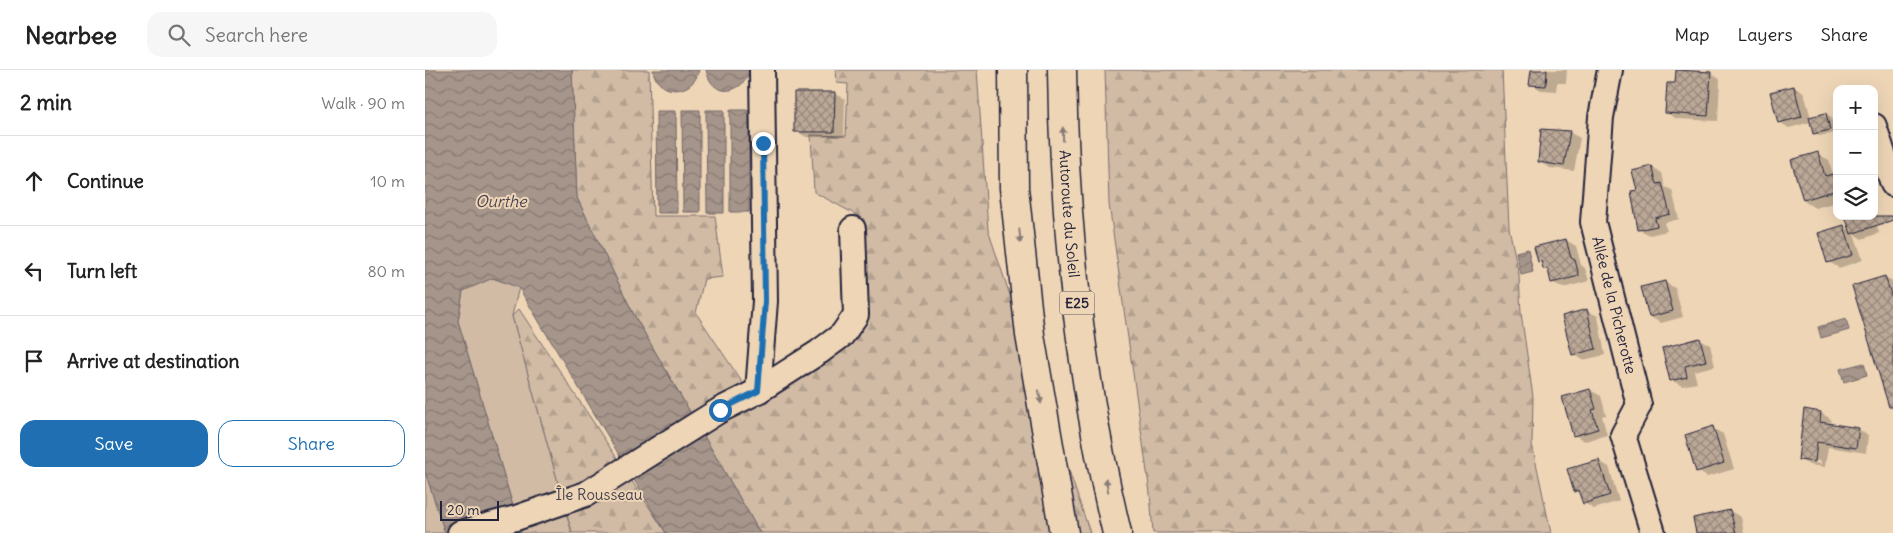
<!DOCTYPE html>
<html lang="en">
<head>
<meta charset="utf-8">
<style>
  body { margin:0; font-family:Delius,sans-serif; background:#f6f6f6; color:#222 }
  .controls { position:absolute; right:15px; top:15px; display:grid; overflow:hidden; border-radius:10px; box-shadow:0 5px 20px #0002 }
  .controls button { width:45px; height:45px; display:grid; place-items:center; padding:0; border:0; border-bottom:1px solid #e0e0e0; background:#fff; color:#222; font:25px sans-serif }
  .scale { position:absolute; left:15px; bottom:12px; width:59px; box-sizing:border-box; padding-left:5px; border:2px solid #22223b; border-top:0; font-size:14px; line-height:18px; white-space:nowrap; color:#22223b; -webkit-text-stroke:4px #eed5b6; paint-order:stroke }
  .stop { position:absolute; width:15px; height:15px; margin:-11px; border:4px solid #1f6fb2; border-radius:50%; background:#fff }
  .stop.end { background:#1f6fb2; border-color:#fff; box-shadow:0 1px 5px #0008 }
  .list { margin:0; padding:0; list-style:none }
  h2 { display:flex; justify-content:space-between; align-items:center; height:65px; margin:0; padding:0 20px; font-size:21px }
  h2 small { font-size:16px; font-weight:400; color:#767676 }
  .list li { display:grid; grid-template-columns:32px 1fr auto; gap:15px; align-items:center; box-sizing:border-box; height:90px; padding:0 20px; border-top:1px solid #e0e0e0 }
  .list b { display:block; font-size:19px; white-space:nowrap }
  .list em { font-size:16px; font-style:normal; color:#767676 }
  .actions { display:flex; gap:10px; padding:15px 20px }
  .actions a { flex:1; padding:11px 0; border:1px solid #1f6fb2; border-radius:15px; text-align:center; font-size:18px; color:#1f6fb2 }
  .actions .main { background:#1f6fb2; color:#fff }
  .icon { flex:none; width:28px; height:28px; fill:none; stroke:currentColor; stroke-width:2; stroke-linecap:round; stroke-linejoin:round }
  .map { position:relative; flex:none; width:1468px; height:463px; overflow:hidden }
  header { display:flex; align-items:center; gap:30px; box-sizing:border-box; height:70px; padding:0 25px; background:#fff; border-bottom:1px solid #e0e0e0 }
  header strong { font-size:24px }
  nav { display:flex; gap:28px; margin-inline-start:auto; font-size:18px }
  .search { width:350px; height:45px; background:#f6f6f6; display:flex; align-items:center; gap:12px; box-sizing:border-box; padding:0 18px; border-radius:15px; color:#767676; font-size:19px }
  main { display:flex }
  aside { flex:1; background:#fff }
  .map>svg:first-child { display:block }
</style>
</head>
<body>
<header>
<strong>Nearbee</strong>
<div class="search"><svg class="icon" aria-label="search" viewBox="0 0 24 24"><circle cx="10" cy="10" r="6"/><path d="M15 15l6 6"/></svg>Search here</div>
<nav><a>Map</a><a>Layers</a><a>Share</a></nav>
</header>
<main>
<aside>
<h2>2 min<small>Walk · 90 m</small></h2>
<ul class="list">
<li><svg class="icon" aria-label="ahead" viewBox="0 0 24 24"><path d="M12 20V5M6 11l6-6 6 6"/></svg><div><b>Continue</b></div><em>10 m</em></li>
<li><svg class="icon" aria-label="left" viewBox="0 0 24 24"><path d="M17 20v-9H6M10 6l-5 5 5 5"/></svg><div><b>Turn left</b></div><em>80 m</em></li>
<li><svg class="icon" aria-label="arrive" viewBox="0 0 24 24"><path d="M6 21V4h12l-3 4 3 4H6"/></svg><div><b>Arrive at destination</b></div></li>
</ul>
<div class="actions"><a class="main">Save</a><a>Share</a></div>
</aside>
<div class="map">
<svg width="1468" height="463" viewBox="0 0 1468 463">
  <defs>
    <pattern id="forest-firs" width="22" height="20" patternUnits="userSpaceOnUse" patternTransform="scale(1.25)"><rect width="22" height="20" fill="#d1bba4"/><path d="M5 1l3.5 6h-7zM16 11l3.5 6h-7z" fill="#b3a08e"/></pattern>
    <pattern id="water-waves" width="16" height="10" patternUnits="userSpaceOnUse" patternTransform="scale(1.25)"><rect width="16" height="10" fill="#a6958a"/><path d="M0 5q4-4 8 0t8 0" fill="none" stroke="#877972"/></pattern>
    <pattern id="building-cross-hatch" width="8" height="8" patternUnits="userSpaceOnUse" patternTransform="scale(1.25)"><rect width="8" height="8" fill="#bba897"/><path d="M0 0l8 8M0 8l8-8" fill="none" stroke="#98887c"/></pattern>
  </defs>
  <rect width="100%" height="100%" fill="#eed5b6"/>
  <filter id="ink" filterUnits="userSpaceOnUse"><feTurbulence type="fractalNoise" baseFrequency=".02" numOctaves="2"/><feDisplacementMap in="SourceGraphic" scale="10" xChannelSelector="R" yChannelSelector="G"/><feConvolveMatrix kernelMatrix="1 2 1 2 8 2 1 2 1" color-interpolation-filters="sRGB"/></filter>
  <g filter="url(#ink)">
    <path fill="#d1bba4" stroke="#7a6e70" d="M67,208l27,9 -7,29 60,217h-51l-63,-212 5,-30z
      M0,401l20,62h-20z"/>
    <path fill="url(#forest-firs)" stroke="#7a6e70" d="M147,0h77l4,146h62l8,61 -19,2 -8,34 58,87 103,-63 7,-118 -50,-27 -3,-57 35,1 2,-52 -11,-1 -1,-13h141l11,160 102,303h-330l-126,-218 -57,-117z
      M680,0h397l7,158 10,47 2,38 12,84 -1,47 19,89h-398l-3,-40 -41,-289z
      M94,239l147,224h-94l-60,-217z"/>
    <path fill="url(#water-waves)" stroke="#71676a" d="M0,0h147l5,128 57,117 126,218h-94l-147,-245 -26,-10 -30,13 -5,30 63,212h-76l-20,-62z
      M228,0h46c-5,26 -42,27 -46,0z
      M281,0h45v1c-11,25 -39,27 -45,-1z
      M257,40h18v102h-17z
      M281,40h18v103h-17z
      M305,40h19v102h-19z
      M231,41h20l1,102h-20z
      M1103,179l5,23 -12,3 -5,-23z
      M1421,249l3,11 -28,8 -3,-11z
      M1439,293l3,12 -23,7 -4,-13z"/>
    <path fill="#0003" fill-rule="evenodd" d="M1107,0h35l-1,13h-9l-1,8 -15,-1 -10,-6z
      M1285,3l10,6 -2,42 -41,-2 -10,-6 10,-28z
      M1369,17l10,6 7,25 15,-4 5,3 4,16 -16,3 -5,-2 -3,-12 -22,6 -10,-6z
      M409,23l11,6 -1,38h-38l-10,-6z
      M1144,62l11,6 -6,33 -24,-3 -11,-6z
      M1393,84l11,6 4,15 4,-1v28l-22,6 -10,-6 -13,-41z
      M1227,97l10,6 3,14 7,3 7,29 -15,4 3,8 -17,4 -11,-5 -1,-39z
      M1449,146l5,17 -17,6 -8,-5 9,26 -24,8 -10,-6 14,-35 8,4z
      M1141,170l10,6 5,19 4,3 4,13 -26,7 -11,-6 -3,-12 -10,-9z
      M1460,207l8,5v111z
      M1240,212l10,6 8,29 -22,6 -11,-6z
      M1162,241l11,5 7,39 -22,5 -10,-6z
      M1275,270l10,5 5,21 -21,5 3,12 -15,3 -11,-6z
      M1165,320l11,6 5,19 -4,1 5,19 -22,6 -11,-6z
      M1396,343l10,6 -1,6 28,4 10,6 -2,18 -38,-6 -3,20 -16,-2 -10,-6zM1383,390l13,1v3l-13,-2z
      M1287,358l11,6 11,35 -27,8 -10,-6z
      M1174,391l10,6 10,34 -25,8 -10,-6 -3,-9 -6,-3z
      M1305,441l11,6 3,16h-47z"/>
    <path fill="url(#building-cross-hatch)" stroke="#22223b" d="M1106,0h16l-1,16 -17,-1z
      M1251,0l35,2 -3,44 -43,-3 2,-30h8z
      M1369,16l8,31 -24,6 -8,-31z
      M369,22h41l-1,40h-40z
      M1401,43l4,17 -17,4 -4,-17z
      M1116,59l29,2 -6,35 -26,-4z
      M1393,82l7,24 12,-3v17l-34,10 -12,-40z
      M1227,96l5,18 5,-1 8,31 -15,4 2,8 -19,4 -7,-39 6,-1 -5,-19z
      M1420,146h48v4l-42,14z
      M1419,155l9,30 -26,8 -9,-30z
      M1141,169l5,19 4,2 4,16 -28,7 -3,-13 -5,-2 -2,-7 -3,1 -4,-15z
      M1460,206l8,25v106h-4l-37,-121z
      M1240,211l8,30 -24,6 -8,-30z
      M1162,239l9,40 -24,6 -10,-39z
      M1275,268l6,23 -21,5 2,11 -17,4 -8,-33z
      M1165,319l6,20 -4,1 6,19 -25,7 -11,-39z
      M1379,339l17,3 -1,10 39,6 -3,20 -39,-6 -2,20 -17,-2z
      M1288,356l11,37 -28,9 -11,-37z
      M1174,390l11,35 -27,9 -5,-14 -4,2 -7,-23z
      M1305,440l6,23h-40l-3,-15z"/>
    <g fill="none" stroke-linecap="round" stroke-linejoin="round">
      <defs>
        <g id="minor">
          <path id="s1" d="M1185,0l-9,47 -8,105 46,183 -16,30 30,98"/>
          <path d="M1449,56l19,58"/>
          <path d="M333,321l7,-90 -3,-231"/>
          <path d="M35,463l56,-15 70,-24 134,-84 38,-19 61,-39 23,-17 14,-20 -3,-86"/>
        </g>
        <g id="highway">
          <path d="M588,0l1,118 16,147 34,198"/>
          <path id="s2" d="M637,0c2,153 19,314 55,463"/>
        </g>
      </defs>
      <use href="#minor" stroke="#22223b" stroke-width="28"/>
      <use href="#highway" stroke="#22223b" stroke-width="31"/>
      <use href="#minor" stroke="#eed5b6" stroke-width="24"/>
      <use href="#highway" stroke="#eed5b6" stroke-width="28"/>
    </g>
    <defs><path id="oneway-solid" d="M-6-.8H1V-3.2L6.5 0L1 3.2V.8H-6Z" transform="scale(1.25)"/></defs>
    <g fill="#887c78">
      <use href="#oneway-solid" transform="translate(638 64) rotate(-91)"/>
      <use href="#oneway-solid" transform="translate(595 166) rotate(84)"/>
      <use href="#oneway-solid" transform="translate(615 327) rotate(81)"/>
      <use href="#oneway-solid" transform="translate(682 415) rotate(-100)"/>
    </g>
  </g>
  <g fill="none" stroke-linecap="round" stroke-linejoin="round" filter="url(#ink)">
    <path stroke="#1f6fb2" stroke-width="6" d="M295,340l38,-19 7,-90 -2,-158"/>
  </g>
  <g text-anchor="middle" stroke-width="4" stroke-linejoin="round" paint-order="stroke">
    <rect fill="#eed5b6" stroke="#5f5860" stroke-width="1" x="634.5" y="221.5" width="35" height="23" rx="4"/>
    <g font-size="14" font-weight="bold" fill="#22223b">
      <text x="652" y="238">E25</text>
    </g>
    <g font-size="15" fill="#22223b" stroke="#eed5b6">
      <text dy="5" stroke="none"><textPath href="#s2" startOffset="144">Autoroute du Soleil</textPath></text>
      <text dy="5" stroke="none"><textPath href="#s1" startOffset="239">Allée de la Picherotte</textPath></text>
    </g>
    <g font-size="15" fill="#454150" stroke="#eed5b6">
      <text x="174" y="430">Île Rousseau</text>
    </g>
    <g font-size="16" font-style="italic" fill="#4a4453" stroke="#eed5b6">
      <text x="76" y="137">Ourthe</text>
    </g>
  </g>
</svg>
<div class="controls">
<button>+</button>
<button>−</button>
<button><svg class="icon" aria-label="layers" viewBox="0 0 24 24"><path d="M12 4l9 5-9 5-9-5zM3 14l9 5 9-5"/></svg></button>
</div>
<div class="scale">20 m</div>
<div class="stop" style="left:295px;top:340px"></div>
<div class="stop end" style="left:338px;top:73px"></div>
</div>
</main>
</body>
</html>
